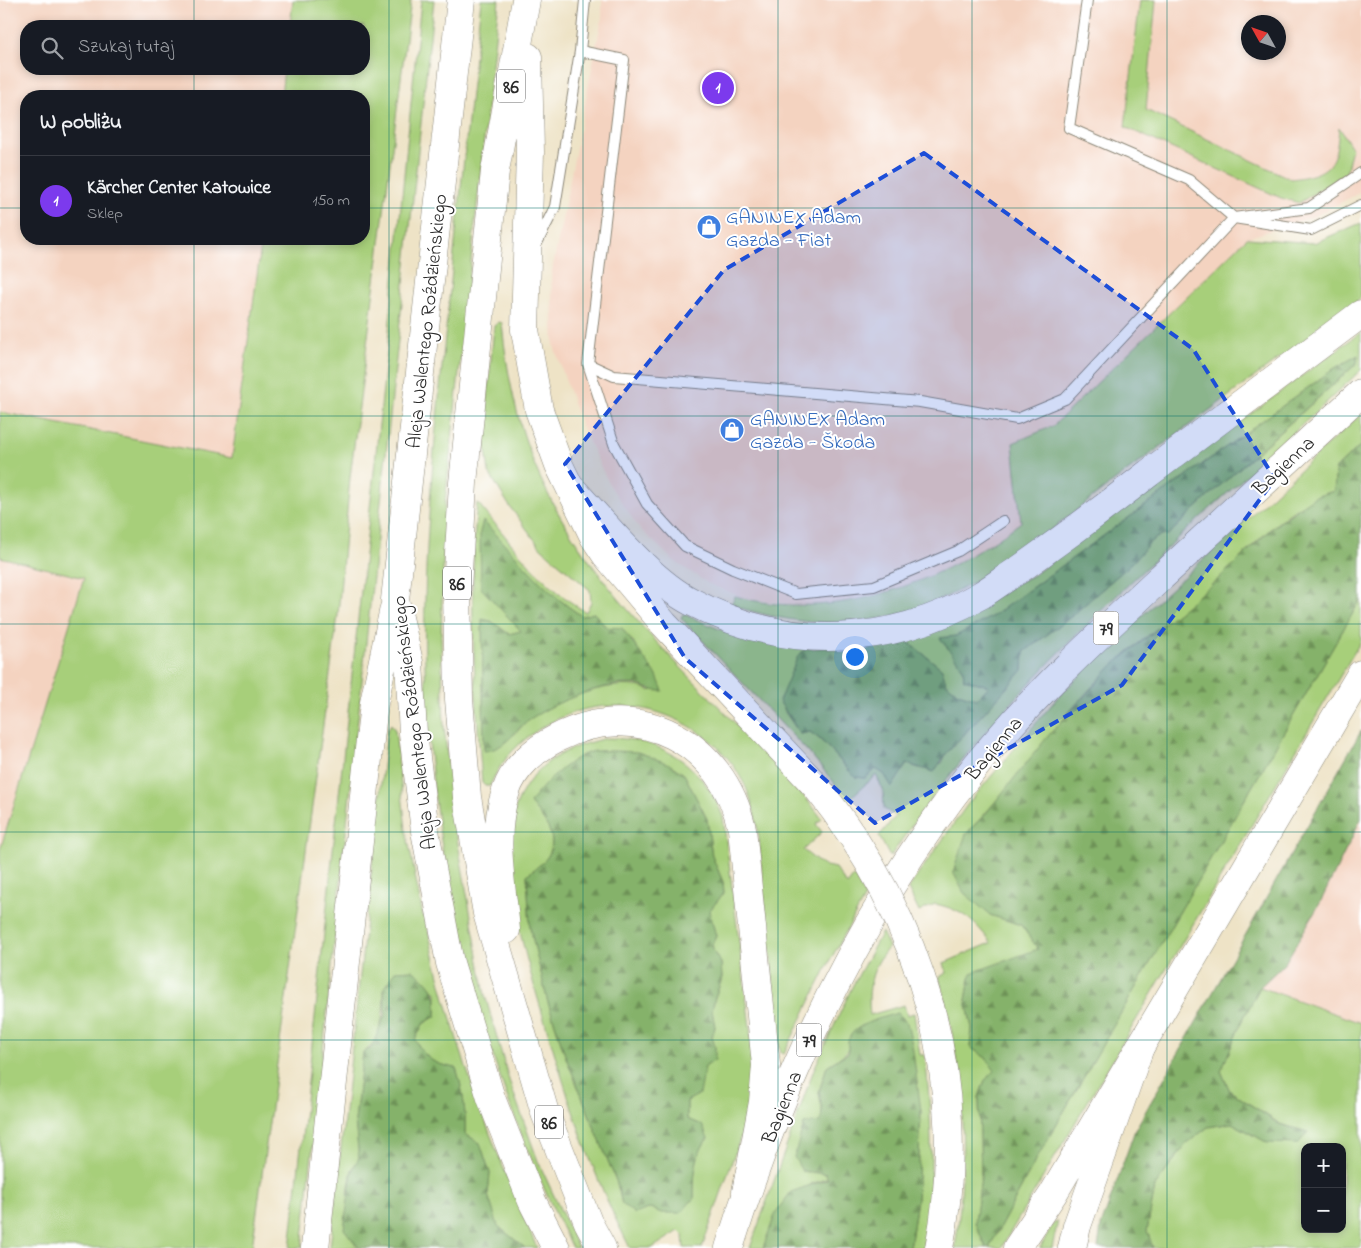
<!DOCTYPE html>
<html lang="pl">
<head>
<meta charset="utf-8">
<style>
  body { margin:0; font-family:"Indie Flower",sans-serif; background:#20242c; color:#f1f3f6 }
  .controls { position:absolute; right:15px; bottom:15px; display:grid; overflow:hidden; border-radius:10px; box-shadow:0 2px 8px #0003 }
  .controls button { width:45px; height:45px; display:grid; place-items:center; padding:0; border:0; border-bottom:1px solid #363941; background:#171b24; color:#f1f3f6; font:25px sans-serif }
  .compass { position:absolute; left:1241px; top:15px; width:45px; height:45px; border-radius:50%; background:#171b24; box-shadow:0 2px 8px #0003; rotate:310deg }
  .you { position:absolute; left:854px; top:656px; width:18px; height:18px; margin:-12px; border:4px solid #fff; border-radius:50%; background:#1a73e8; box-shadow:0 0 0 8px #1a73e833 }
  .badge { display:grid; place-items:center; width:32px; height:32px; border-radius:50%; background:#7c3aed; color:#fff; font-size:16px; font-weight:700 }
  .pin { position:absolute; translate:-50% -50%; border:2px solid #fff; box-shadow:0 1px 5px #0006 }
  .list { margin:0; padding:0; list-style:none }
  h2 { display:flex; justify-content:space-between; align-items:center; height:65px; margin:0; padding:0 20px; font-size:21px }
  h2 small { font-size:16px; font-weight:400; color:#9ea1a6 }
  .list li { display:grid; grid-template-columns:32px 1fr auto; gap:15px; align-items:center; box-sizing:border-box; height:90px; padding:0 20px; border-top:1px solid #363941 }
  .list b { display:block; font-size:19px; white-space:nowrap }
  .list p { margin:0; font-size:16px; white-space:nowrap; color:#9ea1a6 }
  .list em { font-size:16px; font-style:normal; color:#9ea1a6 }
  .icon { flex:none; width:28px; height:28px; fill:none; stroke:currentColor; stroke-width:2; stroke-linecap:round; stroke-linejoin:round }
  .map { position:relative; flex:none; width:1361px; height:1248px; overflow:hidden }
  .search { position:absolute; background:#171b24; box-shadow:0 2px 8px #0003; left:20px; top:20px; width:350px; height:55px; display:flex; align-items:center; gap:12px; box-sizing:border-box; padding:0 18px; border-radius:20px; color:#9ea1a6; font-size:19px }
  .panel { position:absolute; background:#171b24; box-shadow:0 2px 8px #0003; left:20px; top:90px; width:350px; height:155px; border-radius:20px }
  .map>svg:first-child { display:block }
</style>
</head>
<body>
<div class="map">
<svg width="1361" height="1248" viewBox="0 0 1361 1248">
  <defs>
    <pattern id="forest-firs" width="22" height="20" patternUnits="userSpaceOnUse" patternTransform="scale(1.25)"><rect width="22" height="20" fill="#85b26a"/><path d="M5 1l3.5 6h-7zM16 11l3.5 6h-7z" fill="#6d9157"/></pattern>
  </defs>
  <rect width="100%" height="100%" fill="#fff"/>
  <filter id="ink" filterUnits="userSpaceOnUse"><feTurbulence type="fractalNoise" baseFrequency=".02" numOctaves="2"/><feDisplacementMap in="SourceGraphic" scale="10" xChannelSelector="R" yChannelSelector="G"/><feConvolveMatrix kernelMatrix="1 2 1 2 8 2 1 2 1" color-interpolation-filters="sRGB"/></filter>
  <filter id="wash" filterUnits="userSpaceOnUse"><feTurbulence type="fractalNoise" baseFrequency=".0096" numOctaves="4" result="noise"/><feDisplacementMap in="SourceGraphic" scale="20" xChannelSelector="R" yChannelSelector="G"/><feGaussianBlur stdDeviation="1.12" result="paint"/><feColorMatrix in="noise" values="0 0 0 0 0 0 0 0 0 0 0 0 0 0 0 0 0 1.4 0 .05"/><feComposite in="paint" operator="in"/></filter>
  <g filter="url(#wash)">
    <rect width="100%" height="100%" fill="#eee3c6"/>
    <path fill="#f4d3c0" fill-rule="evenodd" d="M0,0h293l-3,26h-264v43h258l-3,27h-255v143h236l-30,219 -232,-46z
      M602,0h759v192l-46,24 -68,22 -194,188 -40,17 9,79 -39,26 -23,14 -53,24 -52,14 -53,6 -58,-8 -37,-15 -33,-22 -35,-33 -30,-44 -29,-61 -26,-77 -3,-70 51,-259zM1248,22h30v30h-30z
      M0,557l85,21 -85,272z
      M1361,819v245l-101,-77 25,-24 34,-58z"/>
    <path fill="#a7cf7a" stroke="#697d52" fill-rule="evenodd" d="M293,0h118l-61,477 -12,138 -86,633h-252v-398l84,-272 -84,-21v-145l232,46 30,-219h102v-143h-83l3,-27h80v-43h-74z
      M421,0h13l-132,1248h-12l97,-897z
      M481,0h18l-54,503 -4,134 3,89 11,101 30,168 24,85 29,81 40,87h-6c-81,-163 -131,-339 -144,-521 -10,-131 4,-260 17,-390 12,-112 24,-225 36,-337z
      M1140,0h16l-10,110 145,69c39,-5 45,-13 48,-52l13,21 -6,25 -47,30 -18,-5 -156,-71z
      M1361,223v75c-81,60 -162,120 -243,180 -67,51 -143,119 -227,138 -55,13 -108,6 -160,-11l4,-9c100,29 207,-14 286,-74l-8,-79 40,-17 194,-188 67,5z
      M499,322l3,1c5,52 15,101 36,150 59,133 183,225 275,334l9,12 -6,5 6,8 -19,18 19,15 13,3 12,17 7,-9 11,21 -34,62 -47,95 -3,-1 -2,-7c-4,-53 -10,-106 -16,-159 -3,-32 -3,-66 -16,-97 -25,-59 -93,-93 -156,-82 -41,8 -85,37 -101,78h-5l-3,-3c-7,-93 -14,-187 -5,-281 34,40 63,83 109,110l5,-10 -1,-12 -49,-42 -31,-41 -21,-34 -4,-31 1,-24 8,-92zM490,529c30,32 55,64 92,87l12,-3 12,14 27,14 9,17 15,18 -6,15c-30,-17 -96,9 -123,29 -6,5 -10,12 -16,16 -9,6 -19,10 -28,15l-2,-131 9,1 18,13 13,-3 -9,-10z
      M1361,332v38c-165,157 -343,295 -471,487l-11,-21 17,-20 -12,-7 -1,-19 -7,-15 -28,25 -34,-42 -133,-140 2,-4 48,20 39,10 35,5c-16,16 -16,42 -20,63l15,22 10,-2c14,8 32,32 45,45l10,1 11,-9 8,5 16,-2 7,-8 12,4 23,-5 4,-9 77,-84 1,-18 44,-33 64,-56 18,-21 11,-7h7c61,-60 126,-114 189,-172l1,-7 -23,12 -342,248 -37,20 -15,2 22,30 1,11 25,7 -12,13 -19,-6 -12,-10 -4,-14 -36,-29 129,-66z
      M1361,414v31l-25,23 -2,23c-49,14 -82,58 -119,91 -33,29 -70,53 -102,84 -55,51 -95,115 -147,168l24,81 31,10 18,25 -68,24 -5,26 6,28 -2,19 16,11 10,13 -11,9 -6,17 2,80 -6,46 11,25h-31c14,-92 9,-181 -16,-271l8,-4 -3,-10 47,-20c-15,-21 -30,-34 -56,-39l-16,8 -11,-23 59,-84 92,-109 63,-62z
      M1361,599v42l-360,607h-12l49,-92z
      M391,724l4,6 11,100 17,86 2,-1c23,116 65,225 112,333h-12l-27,-21 -10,-32 2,-22 -10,-30 -15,-9c1,-24 -2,-43 -9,-66 -23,-4 -29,-8 -41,-28l8,-16 13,-8v-23l-9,-12 -43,7c0,23 -1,51 -21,65l-8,68 4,37 -7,12 -4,22 11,55 -29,1 53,-482 4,-35z
      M607,738c55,0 97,27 116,79l27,210 3,52 -4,30 -6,21 -41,118h-18l-1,-13 -4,-4 -27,17h-22c-32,-61 -54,-124 -74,-190 -14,-45 -28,-90 -38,-135 -5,-26 -16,-56 -11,-83 11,-62 39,-89 100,-102zM684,774l23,45 5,37 11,26 1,11 -15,18 7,25 -4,8 2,9 7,10 1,16 -7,18 -3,14 3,16 -3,10 3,10 -28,54v18l21,19c-14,18 -14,38 -14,60l-32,15 -11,-5 -29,-4 -5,-21 -52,-128 -18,-56 -17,-72 -3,-52c6,-5 17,-12 21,-19 12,-20 -6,-38 -18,-53z
      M882,932l7,15c-18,20 -22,42 -19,68l34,-10 3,10 7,-2 6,42h5c7,65 10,129 -2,193h-13l7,-49 4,-88 -24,-98c-27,10 -43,38 -70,53l-8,26 3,17 -1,13 -19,49 24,3 2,4 -17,6 -43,52 -5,12h-13l64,-179 39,-84z
      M1260,987l101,36v225h-208l-6,-17 8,-45 31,-42 22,-17 24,-4 36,20 39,-11 -27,-8 -50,-33 -9,-20 20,-48zM1305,1147h37v82h-37z
      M1058,1221l-6,27h-12l13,-24z"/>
    <path fill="url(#forest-firs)" stroke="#586e4a" d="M1358,355l-1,8c-63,57 -128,112 -189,172h-7l-11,7 -18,21 -64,56 -44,33 -1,18 -77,84 -12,18 -27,-8 -15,23 -8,-13 -8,-5 -11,9 -10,-1c-12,-13 -31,-37 -45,-45l-10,2 -21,-33 19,-45 7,-7 101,-9 36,29 4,14 12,10 19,6 12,-13 -25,-7 -1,-11 -23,-30 16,-2 37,-20 342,-248z
      M1361,445v154l-323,557 -49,92h-3l-11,-25 6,-46 -2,-80 6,-17 10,-9 -9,-13 -16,-11 2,-19 -6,-28 5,-27 67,-24 -17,-24 -31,-10 -26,-22 -11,-21 13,-38 21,-22 61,-76 65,-71 102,-83 58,-55 41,-30 20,-6 2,-23z
      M483,521c34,34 58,69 99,95l12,-3 12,14 16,1 35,48 6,15c-12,0 -12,-2 -22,-5 -17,-6 -51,4 -67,11 -15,5 -31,14 -44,22 -17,12 -23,30 -46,32l-2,-132 9,2 18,13 12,-3 -40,-43 -1,-56z
      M1361,731v88l-42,86 -34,58 -25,24 -19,36 -20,48 9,20 49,33 29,8 -10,12 -30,-1 -36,-20 -24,4 -22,17 -31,42 -8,45 6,17h-55l3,-22 34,-96z
      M614,751l24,1 31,12 15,10 23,45 5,37 11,26 1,11 -15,18 7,25 -4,9 2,8 7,10 1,16 -7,18 -3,14 3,16 -3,10 3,10v13l-10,7 -5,27 -13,7v18l15,6 6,13c-14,18 -14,38 -14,60l-13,15h-20l-10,-5 -16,6 -13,-10 -5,-21 -52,-128 -18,-56 -17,-72 -3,-52c6,-5 17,-12 21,-19 12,-20 -6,-38 -18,-53 13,-19 39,-44 60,-51 7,-2 17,-1 24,-1z
      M412,970c23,17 24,18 24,46l-13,8 -8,16c12,20 18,24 41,28 7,22 10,42 9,66l15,9 10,30 -2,22 10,31 27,22h-166l-15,-19 8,-59 7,-12 -4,-37 8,-68 8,-5 5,-11 9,-23 -1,-26 11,-17z
      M897,1013l10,10 5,21 9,67 -4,88 -7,49h-147l13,-36 15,-20 37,-13 -2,-5 -24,-3 -8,-14 10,-33 17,-2 1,-13 -3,-17 8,-26 22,-14c-9,-26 31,-33 48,-39z"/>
  </g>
  <g filter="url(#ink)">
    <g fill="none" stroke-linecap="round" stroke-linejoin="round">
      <defs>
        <path id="lane" d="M1087,0l-18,128 120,52 45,38 77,12 50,-25
          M580,51l44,9 -36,304 26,80 33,60 38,42 48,23 63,25 78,-8 84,-35 45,-30
          M536,245l19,-38 25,-156 5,-51
          M588,364l26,12 306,26 97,17 48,-20 169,-181 75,-10 52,-35"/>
        <path id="primary" d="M729,1248c54,-172 133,-339 246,-481 58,-72 127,-135 194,-197 64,-59 128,-118 192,-177
          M1017,1248l36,-54 308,-520"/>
        <path id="highway" d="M461,0l-66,600 14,62 4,71 12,98 25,132 41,135 41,103 24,47
          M526,0l-31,171 -32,312 -6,106 2,110 8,98 20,116 58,200 43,109 14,26
          M528,57l2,95 -5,178 14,80 20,55 35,72 12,18 58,69 151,161
          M572,489c33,35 78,92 120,113 94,50 197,45 289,-7 13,-8 26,-18 39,-26 44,-31 87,-63 129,-96 70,-53 141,-106 212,-159
          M506,930c-4,-45 -15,-95 0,-139 8,-24 29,-42 51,-53 81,-42 166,4 185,91l24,236 -3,37 -17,90
          M930,1007c21,77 25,163 9,241
          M315,1248l59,-545 20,-95
          M1072,1248l5,-22 63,-179"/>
      </defs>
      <use href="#lane" stroke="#8c8778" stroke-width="12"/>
      <use href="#primary" stroke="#8c8778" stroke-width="29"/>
      <use href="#highway" stroke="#8c8778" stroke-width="29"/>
      <use href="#lane" stroke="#fff" stroke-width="10"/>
      <use href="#primary" stroke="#fff" stroke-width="28"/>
      <use href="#highway" stroke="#fff" stroke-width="28"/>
      <defs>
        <path id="highway-bridge" d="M815,785c53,66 93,141 115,222"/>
      </defs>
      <use href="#highway-bridge" stroke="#8c8778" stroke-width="29" stroke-linecap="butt"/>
      <use href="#highway-bridge" stroke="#fff" stroke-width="28"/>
    </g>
  </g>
  <path fill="#1d4ed8" fill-opacity="0.2" stroke="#1d4ed8" stroke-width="4" stroke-dasharray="10 6" stroke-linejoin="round" d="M924,153l269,196 82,130 -153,206 -247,138 -190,-165 -120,-194 159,-194z"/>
  <path fill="none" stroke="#0f766e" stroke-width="1" stroke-opacity="0.55" d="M194,0v26M389,0v1248M583,0v1248M778,0v1248M972,0v1248M1167,0v1248M194,69v27M0,208h26M364,208h997M194,239v1009M0,416h1361M0,624h1361M0,832h1361M0,1040h1361"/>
  <defs>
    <symbol id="shop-disc" viewBox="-11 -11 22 22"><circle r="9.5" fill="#3f7fe0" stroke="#fff"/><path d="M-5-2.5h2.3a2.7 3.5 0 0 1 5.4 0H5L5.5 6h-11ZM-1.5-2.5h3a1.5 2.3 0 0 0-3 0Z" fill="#fff"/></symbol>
  </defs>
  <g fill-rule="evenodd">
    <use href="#shop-disc" x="695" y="213" width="28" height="28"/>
    <use href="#shop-disc" x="718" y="416" width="28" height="28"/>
  </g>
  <g text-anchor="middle" stroke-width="4" stroke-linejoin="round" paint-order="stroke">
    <g fill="#fff" stroke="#6b6b6b" stroke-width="1">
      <rect x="497" y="69.5" width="28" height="33" rx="4"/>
      <rect x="443" y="566.5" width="28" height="33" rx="4"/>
      <rect x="1093.5" y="611.5" width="25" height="33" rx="4"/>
      <rect x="796.5" y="1023.5" width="25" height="33" rx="4"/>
      <rect x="535" y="1105.5" width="28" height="33" rx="4"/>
    </g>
    <g font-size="19" font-weight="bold" fill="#2b2b2b">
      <text x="511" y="93">86</text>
      <text x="457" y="590">86</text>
      <text x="1106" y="635">79</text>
      <text x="809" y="1047">79</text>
      <text x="549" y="1129">86</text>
    </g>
    <g font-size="20" fill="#366cbe" stroke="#fff" text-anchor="start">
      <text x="726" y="223">GANINEX Adam<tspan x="726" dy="23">Gazda - Fiat</tspan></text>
      <text x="750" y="425">GANINEX Adam<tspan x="750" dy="23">Gazda - Škoda</tspan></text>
    </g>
    <g font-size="20" fill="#2b2b2b" stroke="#fff">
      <text transform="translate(426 321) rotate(-84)" y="7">Aleja Walentego Roździeńskiego</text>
      <text transform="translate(1283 465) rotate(-43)" y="7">Bagienna</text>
      <text transform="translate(413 723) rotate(-97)" y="7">Aleja Walentego Roździeńskiego</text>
      <text transform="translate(993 748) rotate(-50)" y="7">Bagienna</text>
      <text transform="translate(781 1107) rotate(-68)" y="7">Bagienna</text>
    </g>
  </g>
</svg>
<div class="controls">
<button>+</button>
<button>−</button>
</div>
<svg class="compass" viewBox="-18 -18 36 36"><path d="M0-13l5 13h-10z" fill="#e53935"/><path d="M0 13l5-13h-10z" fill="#9ea1a6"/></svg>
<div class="you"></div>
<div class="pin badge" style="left:718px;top:88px">1</div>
<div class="search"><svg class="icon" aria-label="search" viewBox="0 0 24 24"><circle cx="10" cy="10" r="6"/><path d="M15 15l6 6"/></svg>Szukaj tutaj</div>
<section class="panel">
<h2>W pobliżu<small></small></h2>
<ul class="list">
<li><span class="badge">1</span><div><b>Kärcher Center Katowice</b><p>Sklep</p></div><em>150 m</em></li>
</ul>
</section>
</div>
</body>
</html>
